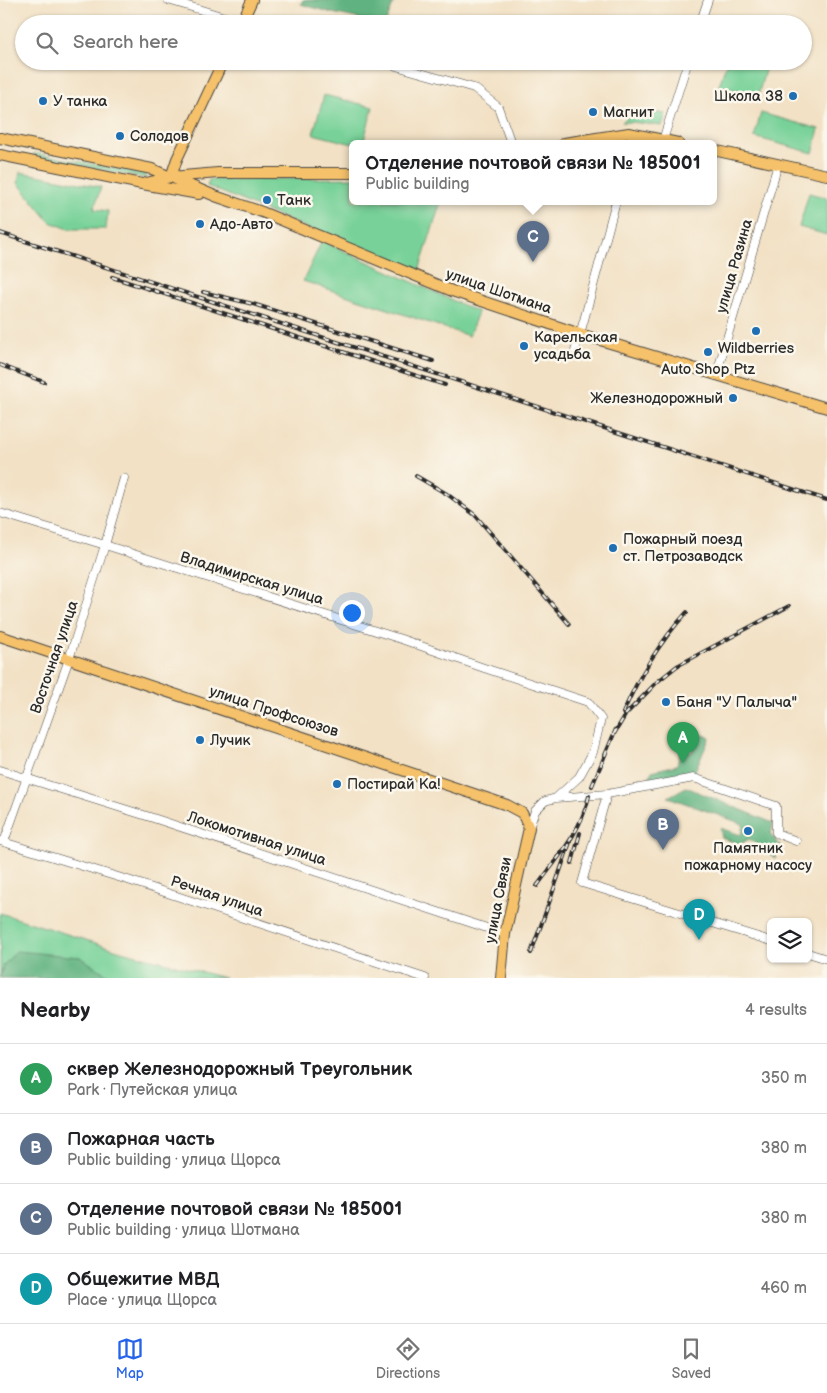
<!DOCTYPE html>
<html lang="en">
<head>
<meta charset="utf-8">
<style>
  body { margin:0; font-family:"Balsamiq Sans",sans-serif; background:#f6f6f6; color:#202124 }
  .controls { position:absolute; right:15px; bottom:15px; display:grid; overflow:hidden; border-radius:8px; box-shadow:0 1px 4px #0004 }
  .controls button { width:45px; height:45px; display:grid; place-items:center; padding:0; border:0; border-bottom:1px solid #e0e0e0; background:#fff; color:#202124; font:25px sans-serif }
  .you { position:absolute; left:351px; top:612px; width:18px; height:18px; margin:-12px; border:4px solid #fff; border-radius:50%; background:#1a73e8; box-shadow:0 0 0 8px #1a73e833 }
  .badge { display:grid; place-items:center; width:32px; height:32px; border-radius:50%; background:#2563eb; color:#fff; font-size:16px; font-weight:700 }
  .pin { position:absolute; translate:-50% -41px; filter:drop-shadow(0 1px 2px #0008) }
  .pin::after { content:''; position:absolute; top:26px; width:18px; height:15px; background:inherit; clip-path:polygon(0 0,100% 0,50% 100%) }
  .popup { position:absolute; left:349px; top:140px; width:368px; height:65px; box-sizing:border-box; display:grid; place-content:center; border-radius:8px; background:#fff; filter:drop-shadow(0 1px 4px #0005); font-size:16px; white-space:nowrap; color:#757577 }
  .popup b { font-size:19px; color:#202124 }
  .popup::after { content:''; position:absolute; left:50%; top:100%; margin-left:-10px; border:10px solid transparent; border-top-color:#fff }
  .list { margin:0; padding:0; list-style:none }
  h2 { display:flex; justify-content:space-between; align-items:center; height:65px; margin:0; padding:0 20px; font-size:21px }
  h2 small { font-size:16px; font-weight:400; color:#757577 }
  .list li { display:grid; grid-template-columns:32px 1fr auto; gap:15px; align-items:center; box-sizing:border-box; height:70px; padding:0 20px; border-top:1px solid #e0e0e0 }
  .list b { display:block; font-size:19px; white-space:nowrap }
  .list p { margin:0; font-size:16px; white-space:nowrap; color:#757577 }
  .list em { font-size:16px; font-style:normal; color:#757577 }
  .icon { flex:none; width:28px; height:28px; fill:none; stroke:currentColor; stroke-width:2; stroke-linecap:round; stroke-linejoin:round }
  .map { position:relative; flex:none; width:827px; height:978px; overflow:hidden }
  .search { position:absolute; background:#fff; box-shadow:0 1px 4px #0004; left:15px; right:15px; top:15px; height:55px; display:flex; align-items:center; gap:12px; box-sizing:border-box; padding:0 18px; border-radius:28px; color:#757577; font-size:19px }
  .sheet { height:345px; background:#fff }
  nav { display:flex; justify-content:space-around; align-items:center; box-sizing:border-box; height:70px; border-top:1px solid #e0e0e0; background:#fff; font-size:14px; color:#757577 }
  nav a { display:grid; justify-items:center; gap:2px }
  nav .on { color:#2563eb }
  .map>svg:first-child { display:block }
</style>
</head>
<body>
<div class="map">
<svg width="827" height="978" viewBox="0 0 827 978">
  <rect width="100%" height="100%" fill="#fbf7ec"/>
  <filter id="ink" filterUnits="userSpaceOnUse"><feTurbulence type="fractalNoise" baseFrequency=".02" numOctaves="2"/><feDisplacementMap in="SourceGraphic" scale="10" xChannelSelector="R" yChannelSelector="G"/><feConvolveMatrix kernelMatrix="1 2 1 2 8 2 1 2 1" color-interpolation-filters="sRGB"/></filter>
  <filter id="wash" filterUnits="userSpaceOnUse"><feTurbulence type="fractalNoise" baseFrequency=".0096" numOctaves="4" result="noise"/><feDisplacementMap in="SourceGraphic" scale="20" xChannelSelector="R" yChannelSelector="G"/><feGaussianBlur stdDeviation="1.12" result="paint"/><feColorMatrix in="noise" values="0 0 0 0 0 0 0 0 0 0 0 0 0 0 0 0 0 1.4 0 .05"/><feComposite in="paint" operator="in"/></filter>
  <g filter="url(#wash)">
    <rect width="100%" height="100%" fill="#f2e1c5"/>
    <path fill="#77d198" stroke="#517e62" d="M727,61h32l8,2 -9,33 -39,-10z
      M324,95l49,12 -10,36 -10,1 -40,-10z
      M637,110l29,4 -4,12 -30,-4h-10z
      M761,113l58,16 -6,24 -59,-16z
      M34,153l112,21v2l-1,2 -111,-22z
      M20,172l81,15 -7,22 14,2 -2,18h-37l-19,-7 -32,-39z
      M353,178v23h88l-23,73 -211,-88 2,-6z
      M809,193l18,5v37l-28,-8z
      M322,241l156,71 -9,24 -166,-55z
      M0,913l121,38 104,27h-113l-32,-21 -77,9 -3,12z"/>
    <path fill="#61b380" stroke="#466f56" d="M303,0h64l8,3 1,-3h19l-10,24 -53,-11 -31,-9z
      M699,734l11,3 -17,38 -46,8 5,-12 25,-6 4,-16 10,4z
      M686,787l87,36 -2,12 10,12 -6,11 -26,-19 -10,6 -17,-7 -2,-10 21,7 2,-11 -75,-27z
      M16,951l64,6 32,21h-112l3,-12z"/>
  </g>
  <g filter="url(#ink)">
    <g fill="none" stroke-linecap="round" stroke-linejoin="round">
      <defs>
        <path id="minor" d="M168,0l80,24
          M700,24l8,-24
          M378,61l96,27 24,19 13,36
          M663,140l25,-79
          M631,143l3,-10
          M575,351l9,-31 32,-119
          M716,376l62,-212
          M0,513l105,32 296,94 83,29 104,34 13,17 -8,33 -14,25 -23,21
          M0,770l150,47 355,117
          M607,794l-25,89 189,58
          M529,828l6,-17 10,-10 11,-3 51,-4 87,-16 82,28v27l20,8
          M0,841l128,39 297,98
          M4,842l65,-183 36,-114 19,-67
          M808,953l19,6"/>
        <path id="major" d="M241,24l11,-24
          M0,138l152,31 63,27 47,16 190,79 128,43 247,74
          M564,143l65,-10 49,10
          M713,150l114,25
          M0,155l142,29 57,10
          M171,177l6,-18 46,-98
          M146,183l25,-6 47,-4h135
          M0,636l507,169 15,8 7,15 -24,106 -4,44"/>
      </defs>
      <use href="#minor" stroke="#494642" stroke-width="9"/>
      <use href="#major" stroke="#494642" stroke-width="12"/>
      <use href="#minor" stroke="#fff" stroke-width="8"/>
      <use href="#major" stroke="#f5c16b" stroke-width="10"/>
      <defs>
        <path id="rail" d="M0,233l827,267
          M112,277l333,108
          M203,292l50,12 180,57
          M0,365l44,17
          M416,476l31,18 28,21 94,109
          M623,713c16,-38 37,-71 64,-101
          M614,734l12,-20 31,-32 20,-16 112,-60
          M592,786l24,-57
          M572,863l8,-30
          M537,886c21,-29 44,-54 52,-90
          M531,953l18,-50 21,-61"/>
      </defs>
      <use href="#rail" stroke="#2b2b2b" stroke-width="4"/>
      <use href="#rail" stroke="#fbf7ec" stroke-width="2" stroke-dasharray="5.5" stroke-linecap="butt"/>
    </g>
  </g>
  <g fill="#1f6fb2" stroke="#fbf7ec" stroke-width="2">
    <circle cx="793" cy="96" r="5"/>
    <circle cx="43" cy="101" r="5"/>
    <circle cx="593" cy="112" r="5"/>
    <circle cx="120" cy="136" r="5"/>
    <circle cx="267" cy="200" r="5"/>
    <circle cx="200" cy="224" r="5"/>
    <circle cx="756" cy="331" r="5"/>
    <circle cx="524" cy="346" r="5"/>
    <circle cx="708" cy="352" r="5"/>
    <circle cx="733" cy="398" r="5"/>
    <circle cx="613" cy="548" r="5"/>
    <circle cx="666" cy="702" r="5"/>
    <circle cx="200" cy="740" r="5"/>
    <circle cx="337" cy="784" r="5"/>
    <circle cx="748" cy="831" r="5"/>
  </g>
  <g text-anchor="middle" stroke-width="5" stroke-linejoin="round" paint-order="stroke">
    <g font-size="15" fill="#2b2b2b" stroke="#fbf7ec" text-anchor="start">
      <text x="783" y="101" text-anchor="end">Школа 38</text>
      <text x="53" y="106">У танка</text>
      <text x="603" y="117">Магнит</text>
      <text x="130" y="141">Солодов</text>
      <text x="277" y="205">Танк</text>
      <text x="210" y="229">Адо-Авто</text>
      <text x="534" y="342">Карельская<tspan x="534" dy="17">усадьба</tspan></text>
      <text x="756" y="353" text-anchor="middle">Wildberries</text>
      <text x="708" y="374" text-anchor="middle">Auto Shop Ptz</text>
      <text x="723" y="403" text-anchor="end">Железнодорожный</text>
      <text x="623" y="544">Пожарный поезд<tspan x="623" dy="17">ст. Петрозаводск</tspan></text>
      <text x="676" y="707">Баня "У Палыча"</text>
      <text x="210" y="745">Лучик</text>
      <text x="347" y="789">Постирай Ка!</text>
      <text x="748" y="853" text-anchor="middle">Памятник<tspan x="748" dy="17">пожарному насосу</tspan></text>
    </g>
    <g font-size="15" fill="#2b2b2b" stroke="#fbf7ec">
      <text transform="translate(734 266) rotate(-74)" y="5">улица Разина</text>
      <text transform="translate(499 291) rotate(19)" y="5">улица Шотмана</text>
      <text transform="translate(252 578) rotate(17)" y="5">Владимирская улица</text>
      <text transform="translate(54 657) rotate(-71)" y="5">Восточная улица</text>
      <text transform="translate(274 711) rotate(18)" y="5">улица Профсоюзов</text>
      <text transform="translate(257 838) rotate(18)" y="5">Локомотивная улица</text>
      <text transform="translate(217 896) rotate(19)" y="5">Речная улица</text>
      <text transform="translate(498 900) rotate(-79)" y="5">улица Связи</text>
    </g>
  </g>
</svg>
<div class="controls">
<button><svg class="icon" aria-label="layers" viewBox="0 0 24 24"><path d="M12 4l9 5-9 5-9-5zM3 14l9 5 9-5"/></svg></button>
</div>
<div class="you"></div>
<div class="pin badge" style="left:683px;top:763px;background:#2e9e5b">A</div>
<div class="pin badge" style="left:663px;top:850px;background:#5c6f8a">B</div>
<div class="pin badge" style="left:533px;top:262px;background:#5c6f8a">C</div>
<div class="popup"><b>Отделение почтовой связи № 185001</b>Public building</div>
<div class="pin badge" style="left:699px;top:940px;background:#0f9aa8">D</div>
<div class="search"><svg class="icon" aria-label="search" viewBox="0 0 24 24"><circle cx="10" cy="10" r="6"/><path d="M15 15l6 6"/></svg>Search here</div>
</div>
<section class="sheet">
<h2>Nearby<small>4 results</small></h2>
<ul class="list">
<li><span class="badge" style="background:#2e9e5b">A</span><div><b>сквер Железнодорожный Треугольник</b><p>Park · Путейская улица</p></div><em>350 m</em></li>
<li><span class="badge" style="background:#5c6f8a">B</span><div><b>Пожарная часть</b><p>Public building · улица Щорса</p></div><em>380 m</em></li>
<li><span class="badge" style="background:#5c6f8a">C</span><div><b>Отделение почтовой связи № 185001</b><p>Public building · улица Шотмана</p></div><em>380 m</em></li>
<li><span class="badge" style="background:#0f9aa8">D</span><div><b>Общежитие МВД</b><p>Place · улица Щорса</p></div><em>460 m</em></li>
</ul>
</section>
<nav>
<a class="on"><svg class="icon" aria-label="map" viewBox="0 0 24 24"><path d="M3 6l6-2 6 2 6-2v14l-6 2-6-2-6 2zM9 4v14M15 6v14"/></svg>Map</a>
<a><svg class="icon" aria-label="directions" viewBox="0 0 24 24"><path d="M12 3l9 9-9 9-9-9zM9 14v-3h6M13 9l2 2-2 2"/></svg>Directions</a>
<a><svg class="icon" aria-label="saved" viewBox="0 0 24 24"><path d="M7 4h10v16l-5-4-5 4z"/></svg>Saved</a>
</nav>
</body>
</html>
